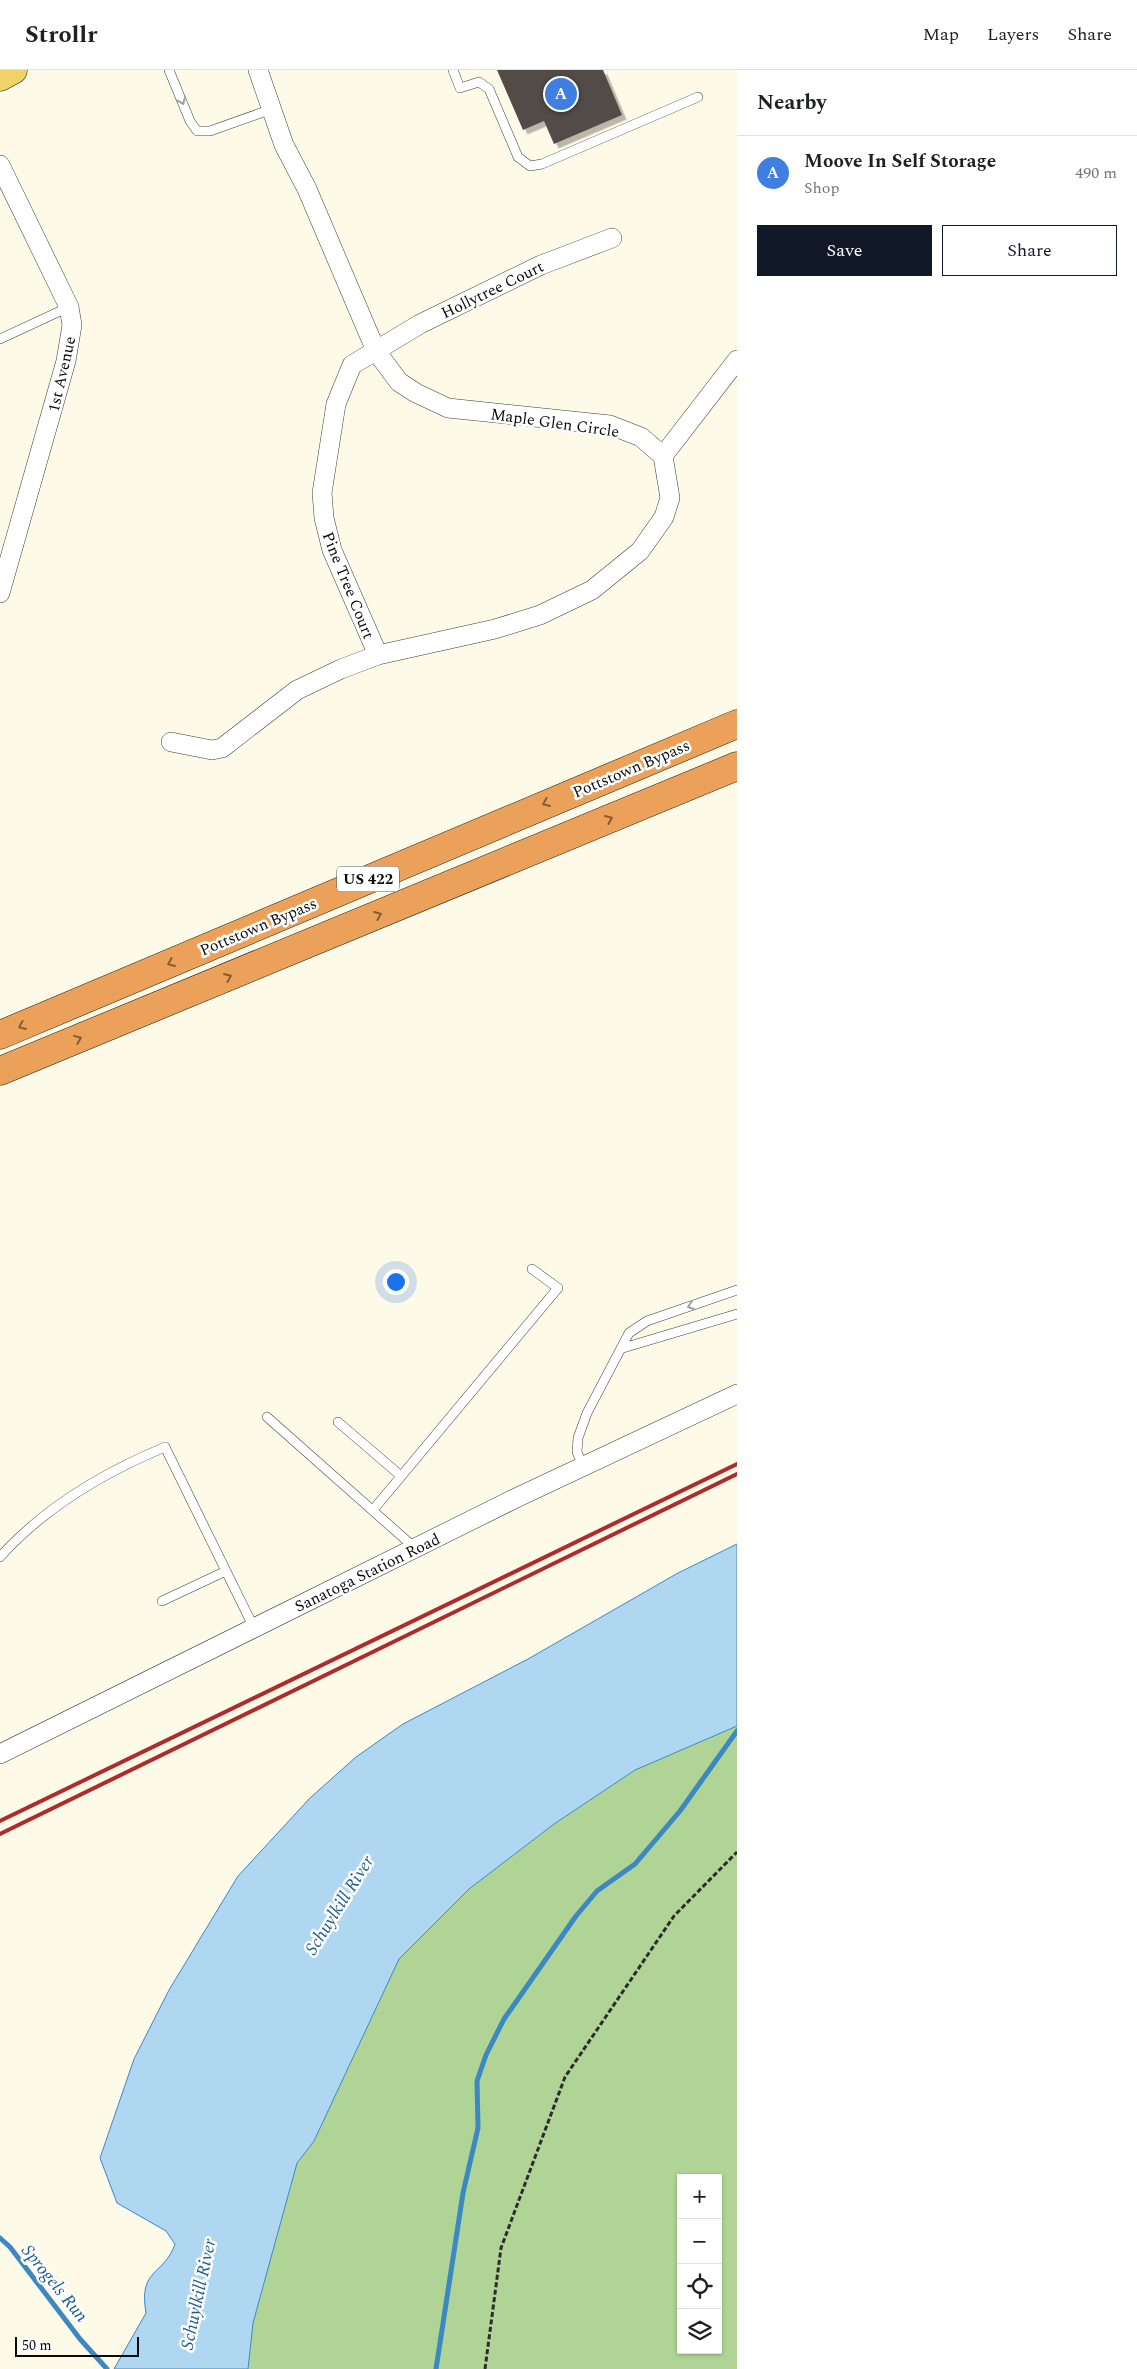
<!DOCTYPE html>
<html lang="en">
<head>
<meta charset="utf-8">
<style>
  body { margin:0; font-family:Spectral,serif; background:#f6f6f6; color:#202124 }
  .controls { position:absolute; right:15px; bottom:15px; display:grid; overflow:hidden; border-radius:0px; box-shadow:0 1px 4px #0004 }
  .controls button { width:45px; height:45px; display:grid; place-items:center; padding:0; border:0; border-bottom:1px solid #e0e0e0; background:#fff; color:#202124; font:25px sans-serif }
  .scale { position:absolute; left:15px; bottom:12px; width:124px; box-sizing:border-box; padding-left:5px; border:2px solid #0a0a0a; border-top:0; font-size:14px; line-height:18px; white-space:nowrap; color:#0a0a0a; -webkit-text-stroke:4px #fff; paint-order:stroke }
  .you { position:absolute; left:395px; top:1211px; width:18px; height:18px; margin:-12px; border:4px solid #fff; border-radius:50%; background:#1a73e8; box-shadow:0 0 0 8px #1a73e833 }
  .badge { display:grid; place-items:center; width:32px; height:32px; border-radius:50%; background:#111827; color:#fff; font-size:16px; font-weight:700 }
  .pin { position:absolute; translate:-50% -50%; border:2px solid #fff; box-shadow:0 1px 5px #0006 }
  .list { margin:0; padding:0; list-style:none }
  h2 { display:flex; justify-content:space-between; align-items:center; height:65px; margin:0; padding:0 20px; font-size:21px }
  h2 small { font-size:16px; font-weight:400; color:#757577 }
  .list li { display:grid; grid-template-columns:32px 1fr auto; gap:15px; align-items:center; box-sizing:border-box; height:75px; padding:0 20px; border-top:1px solid #e0e0e0 }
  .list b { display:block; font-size:19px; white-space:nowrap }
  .list p { margin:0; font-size:16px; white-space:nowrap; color:#757577 }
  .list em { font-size:16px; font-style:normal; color:#757577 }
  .actions { display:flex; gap:10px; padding:15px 20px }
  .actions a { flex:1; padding:11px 0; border:1px solid #111827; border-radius:0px; text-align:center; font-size:18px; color:#111827 }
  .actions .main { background:#111827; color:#fff }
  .icon { flex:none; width:28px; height:28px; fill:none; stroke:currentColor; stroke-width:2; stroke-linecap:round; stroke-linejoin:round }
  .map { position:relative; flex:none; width:737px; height:2299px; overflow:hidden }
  header { display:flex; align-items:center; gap:30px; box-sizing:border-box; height:70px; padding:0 25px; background:#fff; border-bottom:1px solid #e0e0e0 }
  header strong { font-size:24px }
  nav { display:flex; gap:28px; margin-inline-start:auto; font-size:18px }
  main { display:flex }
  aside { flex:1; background:#fff }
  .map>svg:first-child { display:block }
</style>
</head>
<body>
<header>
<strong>Strollr</strong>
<nav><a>Map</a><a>Layers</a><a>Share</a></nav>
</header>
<main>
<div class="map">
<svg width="737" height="2299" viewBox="0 0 737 2299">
  <defs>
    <filter id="shadow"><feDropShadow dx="4.5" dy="4.5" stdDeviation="0" flood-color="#0004"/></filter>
  </defs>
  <rect width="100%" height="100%" fill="#fefae8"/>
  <path fill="#afd495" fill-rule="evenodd" d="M737,1656v643h-489l5,-46 44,-160 17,-22 85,-182 70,-70 85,-65 81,-54zM681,2108h37v172h-37z"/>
  <path fill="#b0d7f1" stroke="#3c88c3" d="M737,1474v182l-102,44 -81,54 -85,65 -70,70 -85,182 -17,22 -44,160 -5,46h-134l32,-56c-8,-45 18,-37 29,-69l-9,-13 -49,-28 -17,-45 34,-99 35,-69 69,-114 72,-78 46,-41 47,-33 125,-65 150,-86z"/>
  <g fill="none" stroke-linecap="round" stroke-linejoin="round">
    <path stroke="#3c88c3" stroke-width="5" d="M0,2168l10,9 70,92 27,30
      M436,2299l27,-176 15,-65 -1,-47 9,-26 18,-36 72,-103 21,-25 38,-27 45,-53 57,-80"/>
  </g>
  <path fill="#524c47" filter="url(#shadow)" d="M497,0h106l19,45 -68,29 -10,-23 -21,9z"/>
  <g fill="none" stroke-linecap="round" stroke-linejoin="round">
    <defs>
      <path id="lane" d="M169,0l21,51 7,10h13l62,-22
        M453,0l7,18 19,-6 10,7 29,68 12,9 12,-2 156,-67
        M0,269l69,-32
        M623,1278l114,-34
        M267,1347l148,131
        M338,1352l63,54
        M583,1396l-6,-14 1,-14 9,-25 42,-80 18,-12 90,-31
        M373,1440l185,-222 -26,-19
        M0,1487c44,-49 105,-85 165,-110l89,181
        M162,1531l64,-30"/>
      <path id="street" d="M0,95l69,142 3,18 -6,36 -66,232
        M663,386l74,-96
        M378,585l-46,-105 -8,-32 -2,-25 14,-89 16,-39 68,-41 121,-59 71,-27
        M171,672l41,8 10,-2 75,-58 44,-21 37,-14 117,-26 45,-14 52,-25 48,-39 24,-34 6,-19 -7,-42 -22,-19 -31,-12 -162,-17 -32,-15 -17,-11 -23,-31 -69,-162 -23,-44 -26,-75
        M0,1684l516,-256 221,-104"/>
      <path id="primary" d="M0,7l13,-7"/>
      <path id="highway" d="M0,965l737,-311
        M0,1001l737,-305"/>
    </defs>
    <use href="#lane" stroke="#3d3d3d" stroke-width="10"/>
    <use href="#street" stroke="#3d3d3d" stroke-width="20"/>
    <use href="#primary" stroke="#1b1b1b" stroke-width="29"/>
    <use href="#highway" stroke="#1b1b1b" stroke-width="29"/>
    <path stroke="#2c2c2c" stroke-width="3" stroke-dasharray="5 2.5" stroke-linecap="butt" d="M485,2299l16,-121 64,-171 109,-161 63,-64"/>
    <use href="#lane" stroke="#fff" stroke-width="9"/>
    <use href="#street" stroke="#fff" stroke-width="19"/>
    <use href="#primary" stroke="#f0d366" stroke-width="28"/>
    <use href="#highway" stroke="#eba159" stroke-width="28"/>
    <path stroke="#af2c2d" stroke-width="4" d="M0,1751l737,-357
      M0,1764l737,-360"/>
  </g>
  <defs><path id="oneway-chevron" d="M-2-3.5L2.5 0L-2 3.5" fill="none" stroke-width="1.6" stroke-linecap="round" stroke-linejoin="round" transform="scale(1.25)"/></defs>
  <g stroke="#9d9d9d">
    <use href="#oneway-chevron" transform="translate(182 31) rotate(67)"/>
    <use href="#oneway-chevron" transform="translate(691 1236) rotate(161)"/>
  </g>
  <g stroke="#865d35">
    <use href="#oneway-chevron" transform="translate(546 733) rotate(157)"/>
    <use href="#oneway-chevron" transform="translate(609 749) rotate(-23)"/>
    <use href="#oneway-chevron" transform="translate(378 845) rotate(-23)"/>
    <use href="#oneway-chevron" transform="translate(171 893) rotate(157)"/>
    <use href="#oneway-chevron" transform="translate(228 907) rotate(-23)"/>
    <use href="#oneway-chevron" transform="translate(22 956) rotate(157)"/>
    <use href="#oneway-chevron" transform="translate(78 969) rotate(-22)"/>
  </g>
  <g text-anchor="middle" stroke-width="5" stroke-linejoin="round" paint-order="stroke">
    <rect fill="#fff" stroke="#545454" stroke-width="1" x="337" y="796.5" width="62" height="25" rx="4"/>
    <g font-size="15" font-weight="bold" fill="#0a0a0a">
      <text x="368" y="814">US 422</text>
    </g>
    <g font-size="16" fill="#0a0a0a" stroke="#fff">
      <text transform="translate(492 219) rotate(-26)" y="6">Hollytree Court</text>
      <text transform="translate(61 304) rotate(-77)" y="6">1st Avenue</text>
      <text transform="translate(555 352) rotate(8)" y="6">Maple Glen Circle</text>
      <text transform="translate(349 515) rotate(68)" y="6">Pine Tree Court</text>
      <text transform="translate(631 698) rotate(-23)" y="6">Pottstown Bypass</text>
      <text transform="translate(258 856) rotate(-23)" y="6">Pottstown Bypass</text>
      <text transform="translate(367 1502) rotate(-26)" y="6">Sanatoga Station Road</text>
    </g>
    <g font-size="18" font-style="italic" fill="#1d5a92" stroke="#fff">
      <text transform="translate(339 1835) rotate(-58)" y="6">Schuylkill River</text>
      <text transform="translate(55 2213) rotate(51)" y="6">Sprogels Run</text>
      <text transform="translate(198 2224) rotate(-78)" y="6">Schuylkill River</text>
    </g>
  </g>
</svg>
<div class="controls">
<button>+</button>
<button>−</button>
<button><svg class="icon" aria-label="locate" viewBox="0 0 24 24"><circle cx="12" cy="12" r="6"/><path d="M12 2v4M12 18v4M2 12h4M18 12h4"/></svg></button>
<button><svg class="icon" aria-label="layers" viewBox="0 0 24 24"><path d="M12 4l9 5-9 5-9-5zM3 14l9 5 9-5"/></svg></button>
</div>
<div class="scale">50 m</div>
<div class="you"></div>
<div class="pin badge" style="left:561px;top:24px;background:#3f7fe0">A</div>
</div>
<aside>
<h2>Nearby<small></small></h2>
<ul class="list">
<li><span class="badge" style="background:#3f7fe0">A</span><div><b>Moove In Self Storage</b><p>Shop</p></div><em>490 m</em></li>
</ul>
<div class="actions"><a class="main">Save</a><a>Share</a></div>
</aside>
</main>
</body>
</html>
